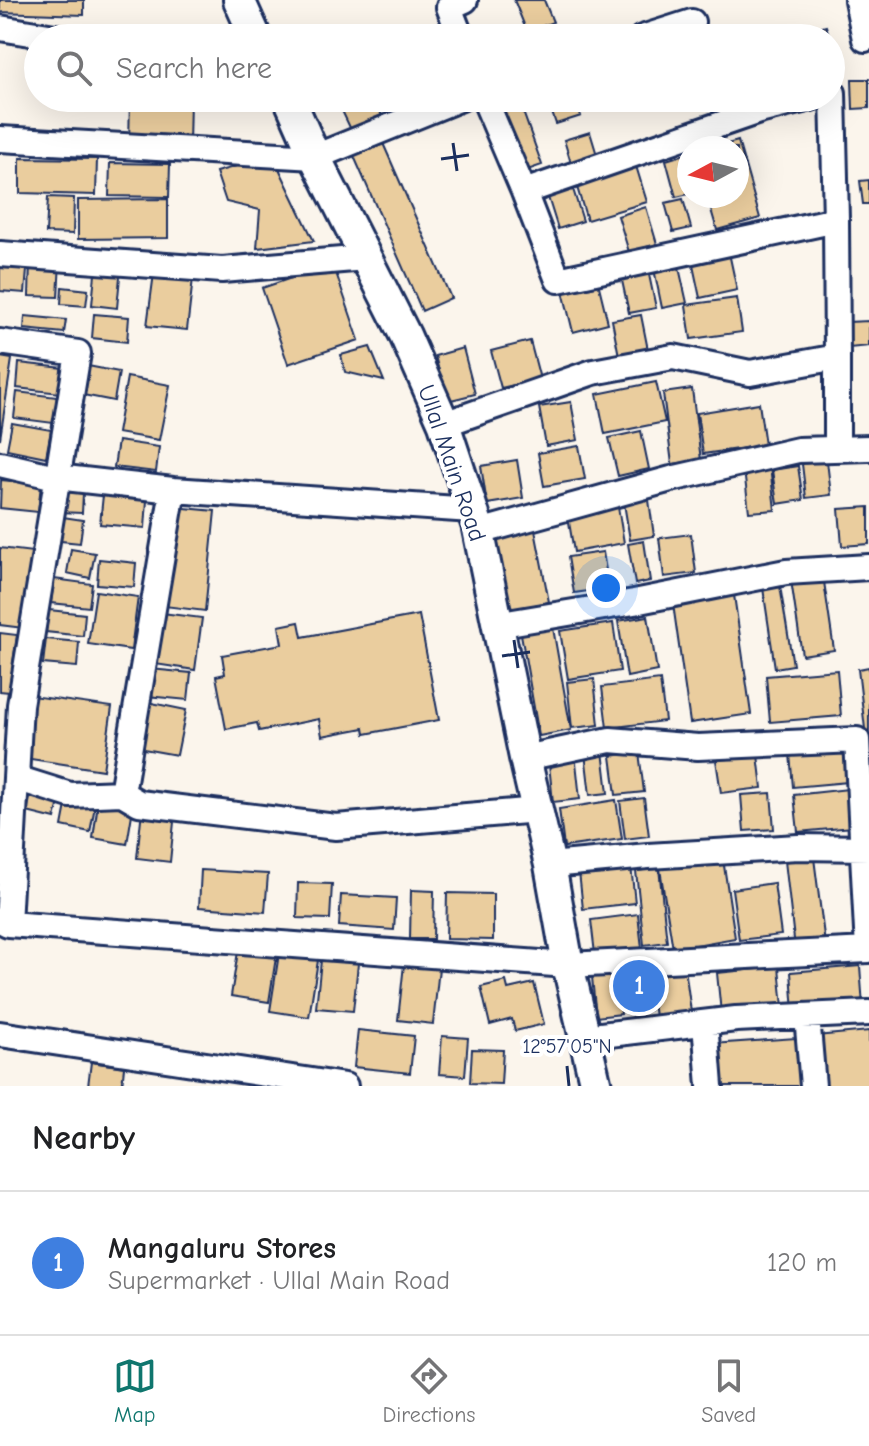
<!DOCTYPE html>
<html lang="en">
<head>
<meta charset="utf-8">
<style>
  body { margin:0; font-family:"Comic Neue",sans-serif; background:#f6f6f6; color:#202124 }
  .compass { position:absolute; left:677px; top:136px; width:72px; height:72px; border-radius:50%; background:#fff; box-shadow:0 8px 32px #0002; rotate:263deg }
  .you { position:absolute; left:606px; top:588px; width:28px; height:28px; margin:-20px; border:6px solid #fff; border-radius:50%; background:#1a73e8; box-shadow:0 0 0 12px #1a73e833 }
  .badge { display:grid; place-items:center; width:52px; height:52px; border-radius:50%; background:#0f766e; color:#fff; font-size:26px; font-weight:700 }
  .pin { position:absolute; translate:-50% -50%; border:4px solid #fff; box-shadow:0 2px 8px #0006 }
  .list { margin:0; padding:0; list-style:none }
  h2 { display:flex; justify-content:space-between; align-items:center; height:104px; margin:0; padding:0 32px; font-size:34px }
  h2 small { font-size:26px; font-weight:400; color:#757577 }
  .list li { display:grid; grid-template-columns:52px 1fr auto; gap:24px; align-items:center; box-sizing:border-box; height:144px; padding:0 32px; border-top:2px solid #e0e0e0 }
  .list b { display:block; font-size:30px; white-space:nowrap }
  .list p { margin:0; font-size:26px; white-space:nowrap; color:#757577 }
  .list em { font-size:26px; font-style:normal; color:#757577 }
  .icon { flex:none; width:44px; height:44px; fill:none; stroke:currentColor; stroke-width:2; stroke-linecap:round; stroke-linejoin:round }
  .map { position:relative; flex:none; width:869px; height:1086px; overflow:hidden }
  .search { position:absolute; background:#fff; box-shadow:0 8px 32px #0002; left:24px; right:24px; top:24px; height:88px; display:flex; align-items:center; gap:20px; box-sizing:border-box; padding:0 28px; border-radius:44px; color:#757577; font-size:30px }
  .sheet { height:248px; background:#fff }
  nav { display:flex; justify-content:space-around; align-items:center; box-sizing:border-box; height:112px; border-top:2px solid #e0e0e0; background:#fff; font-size:22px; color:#757577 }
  nav a { display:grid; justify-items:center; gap:4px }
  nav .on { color:#0f766e }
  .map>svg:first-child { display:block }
</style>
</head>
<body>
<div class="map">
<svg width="869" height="1086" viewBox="0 0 869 1086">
  <rect width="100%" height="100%" fill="#fbf5ec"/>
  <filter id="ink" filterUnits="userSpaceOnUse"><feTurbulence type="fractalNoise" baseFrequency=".0125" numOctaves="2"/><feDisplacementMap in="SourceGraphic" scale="16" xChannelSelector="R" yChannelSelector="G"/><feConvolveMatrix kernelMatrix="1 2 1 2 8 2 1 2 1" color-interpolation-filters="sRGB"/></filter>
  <g filter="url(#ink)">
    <path fill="#eacd9e" stroke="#1b2f5e" stroke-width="2" d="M0,0h84v15l-84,-3z
      M514,0h30l9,22 -26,10z
      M826,26l4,12h-46z
      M852,79h17v29l-16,1z
      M130,98h60l-1,48 -60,-1z
      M336,98h38l10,22 -31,14z
      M492,98h26l24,67 -23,8z
      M547,98h28l6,18 -25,8z
      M590,132l7,23 -26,8 -7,-23z
      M382,141l69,157 -29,13 -69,-157z
      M738,141l22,77 -43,12 -10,-34h30v-48h-24z
      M689,153v41l-13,3 -10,-37z
      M273,156l41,85 -57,7 3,-38 -34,-8 -10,-30z
      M20,158l77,1 -1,36 -76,-2z
      M110,163l60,1 -1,33 -60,-1z
      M636,166l11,36 -60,18 -11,-36z
      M869,180v24h-6l-3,-23z
      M572,186l11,35 -25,8 -11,-35z
      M48,197l26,1 -1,36 -27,-1z
      M168,199v39l-90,1v-39z
      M683,199l8,29 -18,4 -8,-29z
      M646,207l11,37 -28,8 -11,-36z
      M728,248l9,42 -37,8 -9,-42z
      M0,256l28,2 -3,35 -25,-2z
      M30,261l30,1 -2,35 -29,-1z
      M678,263l9,40 -25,5 -8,-39z
      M96,264l25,2 -4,42 -25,-3z
      M333,264l26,76 -71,24 -26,-76z
      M648,270l8,38 -27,5 -8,-37z
      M154,273l39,5 -6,52 -40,-4z
      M597,278l11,45 -35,9 -11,-45z
      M62,287l26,3 -2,16 -25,-2z
      M737,298l5,34 -51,7 -5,-34z
      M94,314l35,3 -2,25 -35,-4z
      M641,315l7,35 -29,6 -7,-36z
      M25,316l41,4 -2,13 -40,-4z
      M869,321v25l-20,2 -2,-26z
      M530,341l10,38 -39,9 -10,-37z
      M370,347l14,34 -39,-9 -4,-17z
      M463,348l12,46 -28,7 -12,-45z
      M0,357l12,2 -12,80z
      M19,363l44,5 -3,25 -43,-5z
      M88,366l31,6 -5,29 -31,-6z
      M127,377l43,8 -11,55 -42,-7z
      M656,382l9,40 -60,12 -8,-40z
      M692,389l9,71 -29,4 -9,-71z
      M17,392l40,5 -4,26 -39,-5z
      M571,402l7,38 -32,6 -7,-39z
      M759,403l6,42 -62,9 -6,-41z
      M12,423l39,7 -5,27 -39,-8z
      M641,431l8,38 -31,7 -9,-38z
      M118,441l41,6 -3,25 -42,-5z
      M579,446l6,33 -41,7 -6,-33z
      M517,460l6,38 -36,6 -6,-38z
      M827,461l4,34 -25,3 -4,-34z
      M798,466l5,34 -26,4 -5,-34z
      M770,467l5,43 -26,2 -5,-42z
      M1,480l40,4 -3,28 -38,-4z
      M60,492l23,1 -1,20 -23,-1z
      M648,493l6,43 -24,4 -7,-43z
      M103,495l44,5 -2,28 -45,-4z
      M174,507l41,4 -10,100 -41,-5z
      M618,507l6,36 -50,9 -6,-36z
      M869,507v37l-27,2 -3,-37z
      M63,517l20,3 -3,23 -19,-2z
      M534,525l15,77 -39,8 -15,-77z
      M691,534l5,39 -32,4 -5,-39z
      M644,541l6,40 -15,3 -7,-40z
      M0,548l33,4 -10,76 -23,-3z
      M71,549l24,4 -5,25 -23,-5z
      M603,552l6,36 -35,5 -6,-36z
      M99,559l37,4 -2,24 -37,-3z
      M823,575l11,75 -32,5 -11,-75z
      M54,579l38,5 -3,23 -38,-4z
      M780,586l13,79 -18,3 -12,-80z
      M96,591l42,6 -7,53 -43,-6z
      M734,595l17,119 -61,9 -17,-119z
      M49,610l36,4 -2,22 -37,-4z
      M162,613l40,5 -7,52 -40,-6z
      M419,615l20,105 -74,14 -1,-6 -42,8 -3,-17 -60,12 -2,-8 -31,6 -10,-53 9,-2 -3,-19 60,-11 -3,-18 20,-4 3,15z
      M648,616l9,55 -30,6 -9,-56z
      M613,623l7,48 -52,8 -8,-48z
      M553,628l18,102 -32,6 -18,-102z
      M0,633l17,2 -8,57 -9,-1z
      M46,639l33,3 -2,25 -34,-3z
      M869,667v79h-2l-9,-77z
      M150,669l41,4 -3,27 -41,-4z
      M837,670l4,46 -71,6 -4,-46z
      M594,679l5,46 -27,3 -5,-46z
      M660,680l5,41 -58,7 -5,-41z
      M32,696l80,11 -9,63 -79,-12z
      M147,702l39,8 -9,45 -39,-7z
      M844,748l4,34 -55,5 -3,-33z
      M603,751l5,42 -18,2 -5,-42z
      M639,752l5,40 -28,3 -5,-39z
      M575,753l5,46 -27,3 -5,-47z
      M758,755l4,33 -41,5 -5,-33z
      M848,789l4,38 -54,5 -4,-37z
      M771,793l3,36 -30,2 -3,-36z
      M31,794l28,8 -4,17 -28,-7z
      M99,796l35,6 -7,42 -34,-6z
      M644,798l5,38 -24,3 -5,-38z
      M67,800l28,6 -5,26 -28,-6z
      M616,800l6,39 -58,8 -5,-38z
      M142,809l33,3 -5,50 -33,-4z
      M814,858l11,86 -30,4 -10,-87z
      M723,859l12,79 -62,11 -13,-80z
      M631,866l4,37 -52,6 -4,-37z
      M659,868l8,74 -23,3 -8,-74z
      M201,870l67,4 -3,38 -66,-5z
      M298,883l34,1 -2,35 -33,-1z
      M774,883l7,52 -42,5 -7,-51z
      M411,890l23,1 -1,48h-23z
      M447,893l46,1v46l-47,-1z
      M341,895l55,3 -2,32 -55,-4z
      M638,914l4,34 -47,6 -4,-34z
      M239,945l38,6 -8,51 -38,-6z
      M280,947l39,7 -10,63 -39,-6z
      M322,951l37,3 -6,57 -37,-3z
      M404,964l35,4 -6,56 -35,-4z
      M860,966l3,40 -69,6 -3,-40z
      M779,967l4,40 -62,6 -4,-40z
      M685,968l6,44 -36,5 -6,-43z
      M646,973l4,37 -23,3 -5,-37z
      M617,974l4,40 -25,3 -4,-40z
      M506,981l2,8 26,-6 10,41 -29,7 -3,-12 -22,6 -9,-38z
      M358,1030l56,6 -4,37 -56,-6z
      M869,1031v55h-50l-3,-50z
      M442,1036l26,2 -3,38 -26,-2z
      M796,1038l4,48h-85l-3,-42z
      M472,1049l31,1 -2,34 -31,-1z
      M91,1062l33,5 -2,19h-34z"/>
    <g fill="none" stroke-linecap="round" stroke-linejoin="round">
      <defs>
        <path id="minor" d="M857,0l8,39
          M0,28l61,10
          M461,38l-12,-31 16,-7
          M642,38l50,-16
          M831,93h2l3,127 1,137
          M484,98l40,94 34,88 278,-60
          M0,139l315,18 146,-59
          M524,192l235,-81 52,-13
          M0,254l222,16 144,-12
          M0,342l78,11 -58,352 -12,219
          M444,424l149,-52 80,-15 77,16 87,-16v91
          M0,464l56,13 117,13 299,20
          M479,532l192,-53 127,-29 71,-2
          M496,625l138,-23 152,-30 83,-5
          M16,778l54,17 52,-2 17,10 197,24 202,-17
          M122,793l51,-303
          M550,865l98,-9 150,-9 71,1
          M0,920l8,4 560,41 300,-15 -11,-210 -159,7 -88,-7 -85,18
          M807,1016l6,70
          M705,1023l5,63
          M0,1034l345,52
          M584,1037l152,-18 133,-6"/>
        <path id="major" d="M239,0l17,38
          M289,98l26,59 90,178 39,89 33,100 48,234 25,107 18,100 28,121"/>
      </defs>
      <use href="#minor" stroke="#1b2f5e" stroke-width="30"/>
      <use href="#major" stroke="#1b2f5e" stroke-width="36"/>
      <use href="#minor" stroke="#fff" stroke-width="24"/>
      <use href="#major" stroke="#fff" stroke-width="30"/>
    </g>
  </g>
  <path fill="none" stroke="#1b2f5e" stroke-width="3" d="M453,143l4,28M441,159l28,-4M514,640l4,28M502,656l28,-4M567,1066l2,20"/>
  <g text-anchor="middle" stroke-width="8" stroke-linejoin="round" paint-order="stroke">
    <g font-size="24" fill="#1b2f5e" stroke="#fff">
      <text transform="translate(452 463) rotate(71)" y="8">Ullal Main Road</text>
    </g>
  </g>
  <g font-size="20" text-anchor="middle" fill="#1b2f5e" stroke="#fff" stroke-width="8" stroke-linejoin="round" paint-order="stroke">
    <text x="567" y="1053">12°57'05"N</text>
  </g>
</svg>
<svg class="compass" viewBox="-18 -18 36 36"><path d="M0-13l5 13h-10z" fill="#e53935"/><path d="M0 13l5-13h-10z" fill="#757577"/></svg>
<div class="you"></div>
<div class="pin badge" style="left:639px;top:986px;background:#3f7fe0">1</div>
<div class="search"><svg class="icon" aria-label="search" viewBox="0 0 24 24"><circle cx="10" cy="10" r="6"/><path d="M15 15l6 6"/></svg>Search here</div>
</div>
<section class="sheet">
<h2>Nearby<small></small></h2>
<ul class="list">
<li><span class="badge" style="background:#3f7fe0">1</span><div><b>Mangaluru Stores</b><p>Supermarket · Ullal Main Road</p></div><em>120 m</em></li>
</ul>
</section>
<nav>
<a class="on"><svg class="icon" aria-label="map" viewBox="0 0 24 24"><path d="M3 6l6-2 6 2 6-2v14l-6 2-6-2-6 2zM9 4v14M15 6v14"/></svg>Map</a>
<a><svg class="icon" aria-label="directions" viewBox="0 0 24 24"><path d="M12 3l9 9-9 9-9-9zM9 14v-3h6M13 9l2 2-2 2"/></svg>Directions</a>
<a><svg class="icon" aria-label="saved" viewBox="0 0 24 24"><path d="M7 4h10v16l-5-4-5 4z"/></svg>Saved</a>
</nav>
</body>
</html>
